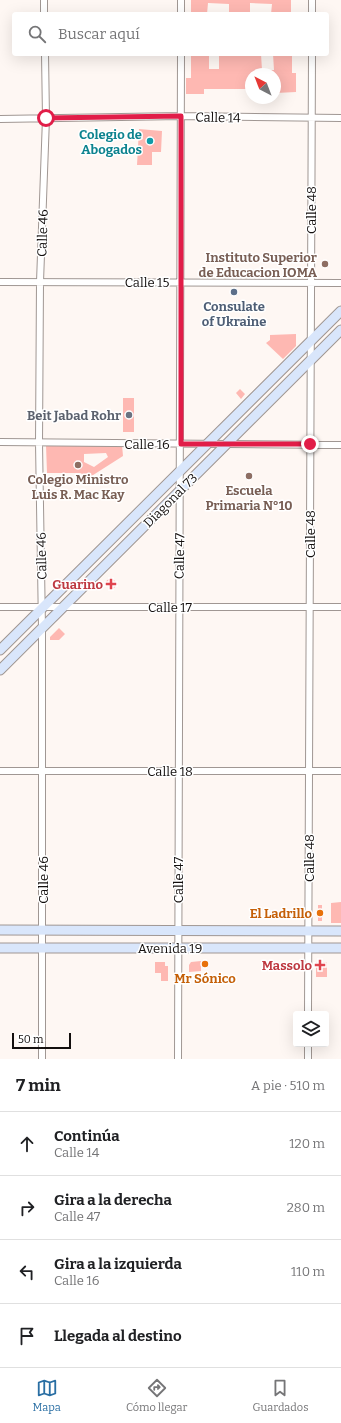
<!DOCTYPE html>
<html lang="es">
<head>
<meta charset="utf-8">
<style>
  body { margin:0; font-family:Bitter,serif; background:#f6f6f6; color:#202124 }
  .controls { position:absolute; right:12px; bottom:12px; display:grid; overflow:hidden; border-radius:4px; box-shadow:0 4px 16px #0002 }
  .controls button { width:36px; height:36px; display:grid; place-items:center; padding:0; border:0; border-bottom:1px solid #e0e0e0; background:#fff; color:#202124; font:20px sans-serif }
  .compass { position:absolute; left:245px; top:68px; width:36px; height:36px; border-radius:50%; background:#fff; box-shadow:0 4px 16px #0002; rotate:318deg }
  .scale { position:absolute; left:12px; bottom:10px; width:59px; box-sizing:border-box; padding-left:4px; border:2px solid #130f0e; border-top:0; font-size:11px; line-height:14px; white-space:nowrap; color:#130f0e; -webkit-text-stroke:3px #fff; paint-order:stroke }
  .stop { position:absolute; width:12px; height:12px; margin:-9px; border:3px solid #e11d48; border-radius:50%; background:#fff }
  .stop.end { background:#e11d48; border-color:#fff; box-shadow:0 1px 4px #0008 }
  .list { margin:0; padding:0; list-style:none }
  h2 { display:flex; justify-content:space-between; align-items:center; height:52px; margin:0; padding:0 16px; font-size:17px }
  h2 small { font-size:13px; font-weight:400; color:#757577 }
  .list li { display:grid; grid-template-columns:26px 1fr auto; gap:12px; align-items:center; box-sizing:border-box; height:64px; padding:0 16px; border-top:1px solid #e0e0e0 }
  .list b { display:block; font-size:15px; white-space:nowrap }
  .list p { margin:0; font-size:13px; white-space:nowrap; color:#757577 }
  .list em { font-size:13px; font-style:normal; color:#757577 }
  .icon { flex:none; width:22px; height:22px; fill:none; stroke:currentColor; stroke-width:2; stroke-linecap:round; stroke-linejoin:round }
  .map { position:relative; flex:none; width:341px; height:1059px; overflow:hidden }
  .search { position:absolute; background:#fff; box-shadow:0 4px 16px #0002; left:12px; right:12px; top:12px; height:44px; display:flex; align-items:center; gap:10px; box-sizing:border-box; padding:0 14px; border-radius:4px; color:#757577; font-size:15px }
  .sheet { height:308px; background:#fff }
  nav { display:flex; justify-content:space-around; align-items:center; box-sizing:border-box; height:56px; border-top:1px solid #e0e0e0; background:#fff; font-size:11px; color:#757577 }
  nav a { display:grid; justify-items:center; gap:2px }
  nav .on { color:#296ea3 }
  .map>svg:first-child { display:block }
</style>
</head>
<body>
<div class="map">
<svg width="341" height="1059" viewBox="0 0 341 1059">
  <rect width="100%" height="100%" fill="#fef7f3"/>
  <path fill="#feb8b2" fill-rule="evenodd" d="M191,0h100v14h-20l1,-10 -22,-1v11h-21v-10l-21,-1 -1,11h-16z
    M191,54h18v15h10v-14l42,-1 1,16h12l-1,-16h19v19h4v19l-20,1 -1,-19h-24v15h-47v5h-18v-16h5z
    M139,129l23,2 -1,21h-9v13h-15z
    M296,334v12l-13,13 -17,-16 4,-3v-5z
    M240,389l5,5 -4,5 -5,-6z
    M123,398h11v34h-11z
    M46,445h76l1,11 -33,21 -10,-4h-33zM106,453l2,4 -14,10 -10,-5v-8z
    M111,577l7,7 -6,6 -8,-7z
    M59,628l6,6 -6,6h-9v-3z
    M341,902v21h-10v-20z
    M318,905h4v16h-4z
    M201,961v10l-12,1v-7l2,-3z
    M155,962h10v4h3v15h-7v-8h-6z
    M316,962h11v15h-11z"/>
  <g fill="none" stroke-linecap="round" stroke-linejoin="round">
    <defs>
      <path id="street" d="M44,0v14
        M181,14v-14
        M312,14v-14
        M0,119l181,-3 160,2
        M0,282l341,1
        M0,442l341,3
        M0,607h341
        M0,771h341
        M308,1014l4,-960
        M42,1059v-431l-3,-185 1,-161 6,-164 -1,-64
        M178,1059l3,-1005
        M308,1059v-15"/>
      <path id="secondary" d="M0,650l341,-339
        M0,670l341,-340
        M0,930l341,1
        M0,948h341"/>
    </defs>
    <use href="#street" stroke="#a09793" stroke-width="8"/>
    <use href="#secondary" stroke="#a09793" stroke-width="11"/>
    <use href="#street" stroke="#fff" stroke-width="6"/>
    <use href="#secondary" stroke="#d9e6fb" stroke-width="9"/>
  </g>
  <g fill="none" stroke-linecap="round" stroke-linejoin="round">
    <path stroke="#e11d48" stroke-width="5" d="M46,118l135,-2v328h129"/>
  </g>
  <circle fill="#0f9aa8" stroke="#fff" stroke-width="1.5" cx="150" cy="141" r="4"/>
  <g fill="#8d6e63" stroke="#fff" stroke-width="1.5">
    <circle cx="325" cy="264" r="4"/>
    <circle cx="78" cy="465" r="4"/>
    <circle cx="249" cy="476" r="4"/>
  </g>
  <circle fill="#5c6f8a" stroke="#fff" stroke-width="1.5" cx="234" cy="292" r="4"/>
  <circle fill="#6b7280" stroke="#fff" stroke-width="1.5" cx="129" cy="415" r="4"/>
  <g fill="#e0444e" stroke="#fff" stroke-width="1.5">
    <path d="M109 578h4v4h4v4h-4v4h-4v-4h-4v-4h4z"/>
    <path d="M318 959h4v4h4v4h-4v4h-4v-4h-4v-4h4z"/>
  </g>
  <g fill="#e8710a" stroke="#fff" stroke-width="1.5">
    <circle cx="320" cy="913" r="4"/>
    <circle cx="205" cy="964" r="4"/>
  </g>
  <g text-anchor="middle" stroke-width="3" stroke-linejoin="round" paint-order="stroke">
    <g font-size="13" fill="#130f0e" stroke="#fff">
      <text transform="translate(218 117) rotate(1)" y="5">Calle 14</text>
      <text transform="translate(311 210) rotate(-90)" y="5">Calle 48</text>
      <text transform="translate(42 233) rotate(-88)" y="5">Calle 46</text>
      <text x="147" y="287">Calle 15</text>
      <text x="147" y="449">Calle 16</text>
      <text transform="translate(170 500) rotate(-45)" y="5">Diagonal 73</text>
      <text transform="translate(310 534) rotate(-90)" y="5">Calle 48</text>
      <text transform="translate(41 556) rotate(-91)" y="5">Calle 46</text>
      <text transform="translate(179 556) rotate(-89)" y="5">Calle 47</text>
      <text x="170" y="612">Calle 17</text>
      <text x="170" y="776">Calle 18</text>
      <text transform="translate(309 858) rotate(-90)" y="5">Calle 48</text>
      <text transform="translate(43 880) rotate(-90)" y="5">Calle 46</text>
      <text transform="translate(178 880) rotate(-90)" y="5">Calle 47</text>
      <text x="170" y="953">Avenida 19</text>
    </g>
    <g font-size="13" font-weight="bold" fill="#0d838f" stroke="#fff" text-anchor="end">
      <text x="142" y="139">Colegio de<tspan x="142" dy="15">Abogados</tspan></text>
    </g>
    <g font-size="13" font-weight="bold" fill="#785e54" stroke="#fff">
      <text x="317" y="262" text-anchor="end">Instituto Superior<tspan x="317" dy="15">de Educacion IOMA</tspan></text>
      <text x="78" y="484">Colegio Ministro<tspan x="78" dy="15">Luis R. Mac Kay</tspan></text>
      <text x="249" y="495">Escuela<tspan x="249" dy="15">Primaria N°10</tspan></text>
    </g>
    <g font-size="13" font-weight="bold" fill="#4e5e75" stroke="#fff">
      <text x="234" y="311">Consulate<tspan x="234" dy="15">of Ukraine</tspan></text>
    </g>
    <g font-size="13" font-weight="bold" fill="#5b616d" stroke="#fff" text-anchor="end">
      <text x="121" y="420">Beit Jabad Rohr</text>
    </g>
    <g font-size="13" font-weight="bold" fill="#be3a42" stroke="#fff" text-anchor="end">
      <text x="103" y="589">Guarino</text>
      <text x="312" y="970">Massolo</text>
    </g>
    <g font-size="13" font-weight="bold" fill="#c56008" stroke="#fff" text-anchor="end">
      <text x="312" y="918">El Ladrillo</text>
      <text x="205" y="983" text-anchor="middle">Mr Sónico</text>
    </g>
  </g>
</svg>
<div class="controls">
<button><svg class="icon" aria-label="layers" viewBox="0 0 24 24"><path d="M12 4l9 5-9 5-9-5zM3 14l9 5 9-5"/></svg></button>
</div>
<svg class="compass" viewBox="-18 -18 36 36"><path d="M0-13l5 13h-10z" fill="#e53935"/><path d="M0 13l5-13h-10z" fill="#757577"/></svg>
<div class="scale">50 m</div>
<div class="stop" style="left:46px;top:118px"></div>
<div class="stop end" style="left:310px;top:444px"></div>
<div class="search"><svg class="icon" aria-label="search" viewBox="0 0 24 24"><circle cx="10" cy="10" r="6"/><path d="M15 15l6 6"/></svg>Buscar aquí</div>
</div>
<section class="sheet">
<h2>7 min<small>A pie · 510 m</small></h2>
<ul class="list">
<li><svg class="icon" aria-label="ahead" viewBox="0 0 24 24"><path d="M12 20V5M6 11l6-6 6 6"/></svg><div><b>Continúa</b><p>Calle 14</p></div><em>120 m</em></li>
<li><svg class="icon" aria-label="right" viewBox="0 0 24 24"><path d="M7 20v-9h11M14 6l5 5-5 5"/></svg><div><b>Gira a la derecha</b><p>Calle 47</p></div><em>280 m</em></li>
<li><svg class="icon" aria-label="left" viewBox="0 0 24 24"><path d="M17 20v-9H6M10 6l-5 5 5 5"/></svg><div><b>Gira a la izquierda</b><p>Calle 16</p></div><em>110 m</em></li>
<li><svg class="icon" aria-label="arrive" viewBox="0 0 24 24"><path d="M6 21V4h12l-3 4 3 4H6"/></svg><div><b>Llegada al destino</b></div></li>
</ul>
</section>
<nav>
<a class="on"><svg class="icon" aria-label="map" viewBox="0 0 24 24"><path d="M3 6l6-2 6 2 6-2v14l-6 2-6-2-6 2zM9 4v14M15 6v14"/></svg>Mapa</a>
<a><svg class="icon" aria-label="directions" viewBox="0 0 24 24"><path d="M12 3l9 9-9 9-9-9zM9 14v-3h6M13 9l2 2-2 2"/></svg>Cómo llegar</a>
<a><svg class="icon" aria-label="saved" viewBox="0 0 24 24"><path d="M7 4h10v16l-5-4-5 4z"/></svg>Guardados</a>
</nav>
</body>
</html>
